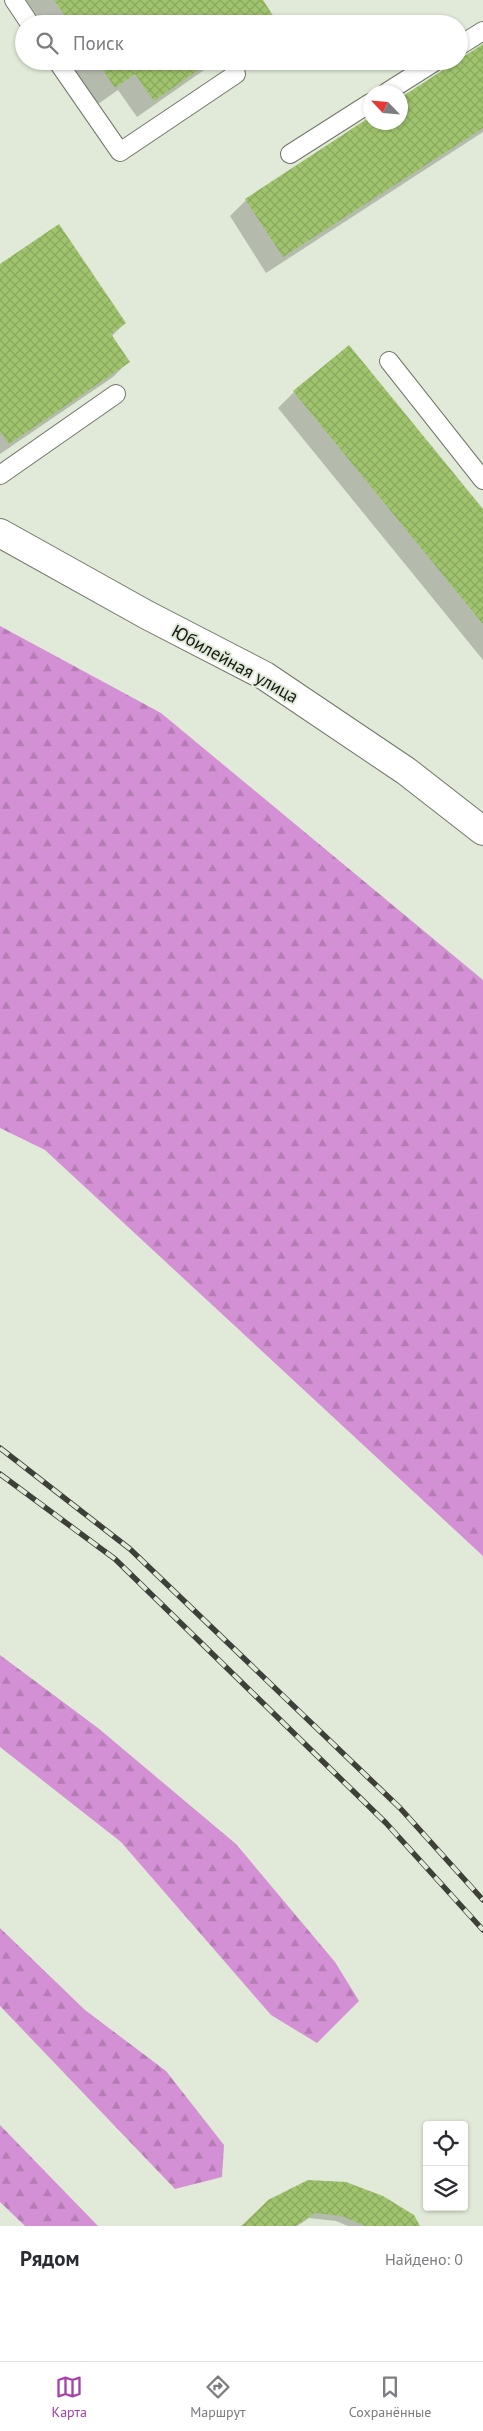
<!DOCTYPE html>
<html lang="ru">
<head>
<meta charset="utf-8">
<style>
  body { margin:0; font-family:"PT Sans",sans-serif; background:#f2f2f3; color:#2b2b33 }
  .controls { position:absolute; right:15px; bottom:15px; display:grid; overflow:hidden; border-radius:5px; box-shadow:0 1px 4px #0004 }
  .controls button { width:45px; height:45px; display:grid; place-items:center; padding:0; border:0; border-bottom:1px solid #e1e1e2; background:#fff; color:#2b2b33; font:25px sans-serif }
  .compass { position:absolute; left:363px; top:85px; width:45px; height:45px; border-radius:50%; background:#fff; box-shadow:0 1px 4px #0004; rotate:296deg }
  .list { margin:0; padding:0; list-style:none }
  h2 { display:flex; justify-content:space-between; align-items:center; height:65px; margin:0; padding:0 20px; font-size:21px }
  h2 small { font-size:16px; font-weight:400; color:#7c7c81 }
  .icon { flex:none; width:28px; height:28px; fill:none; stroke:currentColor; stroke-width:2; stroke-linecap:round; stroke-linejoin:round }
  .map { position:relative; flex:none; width:483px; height:2226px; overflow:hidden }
  .search { position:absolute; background:#fff; box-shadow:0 1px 4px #0004; left:15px; right:15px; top:15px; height:55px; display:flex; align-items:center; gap:12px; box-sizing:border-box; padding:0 18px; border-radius:28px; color:#7c7c81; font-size:19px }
  .sheet { height:135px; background:#fff }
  nav { display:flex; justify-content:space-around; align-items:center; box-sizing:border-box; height:70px; border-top:1px solid #e1e1e2; background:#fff; font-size:14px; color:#7c7c81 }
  nav a { display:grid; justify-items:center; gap:2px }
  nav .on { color:#a642a8 }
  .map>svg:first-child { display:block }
</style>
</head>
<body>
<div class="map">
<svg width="483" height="2226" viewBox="0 0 483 2226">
  <defs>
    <pattern id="forest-firs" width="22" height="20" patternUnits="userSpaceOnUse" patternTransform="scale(1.25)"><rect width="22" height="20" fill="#d490d4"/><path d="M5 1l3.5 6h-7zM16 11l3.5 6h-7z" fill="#b57bb5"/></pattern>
    <pattern id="building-cross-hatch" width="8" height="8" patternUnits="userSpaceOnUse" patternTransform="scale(1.25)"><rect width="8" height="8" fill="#9fc46d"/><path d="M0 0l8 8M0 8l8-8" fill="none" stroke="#88a85d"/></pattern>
  </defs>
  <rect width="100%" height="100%" fill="#e1ead8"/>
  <path fill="url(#forest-firs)" d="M0,626l161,87 322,267v576l-438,-406 -45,-22z
    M0,1655l98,73 138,116 99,118 24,39 -42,42 -46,-28 -150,-173 -121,-95z
    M0,1928l85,82 81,61 58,74 -2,32 -47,12 -175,-183z
    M0,2125l98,101h-73l-25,-24z"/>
  <path fill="#0003" d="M26,0h235l12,17 -7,7h-224z
    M483,46v86l-217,141 -36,-57 16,-16 124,-81v3h30z
    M68,61h149l-80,56 -19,-27 -20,14z
    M0,265l125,58 -14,14 17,25 -15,15 -113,77z
    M294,392l189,119v149l-205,-252z
    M268,2201l151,25h-71l-12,-5 -27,-3 -12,8h-56z"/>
  <path fill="url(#building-cross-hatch)" d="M54,0h209l11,17 -9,7h-194z
    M483,44v84l-200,129 -38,-58 125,-82v5h30v-24z
    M97,61h114l-57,40 -19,-27 -20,14z
    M59,224l67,99 -15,11 19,28 -121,82 -9,-13v-167z
    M349,345l134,164v115l-190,-233z
    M308,2180l38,2 37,14 31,19 6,11h-55l-23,-10 -27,-3 -19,13h-54l26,-26z"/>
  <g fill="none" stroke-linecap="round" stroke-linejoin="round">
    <defs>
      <path id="service" d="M14,0l16,24
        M459,46l24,-15
        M57,61l63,91 116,-78
        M387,92l49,-31
        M290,154l80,-51
        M389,361l94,119
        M0,475l116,-81"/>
      <path id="tertiary" d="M0,533l147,82 118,61 141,95 77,60"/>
    </defs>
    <use href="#service" stroke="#707768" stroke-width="20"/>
    <use href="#tertiary" stroke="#707768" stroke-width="30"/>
    <use href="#service" stroke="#fff" stroke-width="18"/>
    <use href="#tertiary" stroke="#fff" stroke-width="28"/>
    <defs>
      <path id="rail" d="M0,1448l130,101 270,259 83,92
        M0,1474l115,85 271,264 97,107"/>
    </defs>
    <use href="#rail" stroke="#3c4038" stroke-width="5.5"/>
    <use href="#rail" stroke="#e1ead8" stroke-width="4" stroke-dasharray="11" stroke-linecap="butt"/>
  </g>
  <g text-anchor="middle" stroke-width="4" stroke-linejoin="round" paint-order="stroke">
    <g font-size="18" fill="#151812" stroke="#e1ead8">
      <text transform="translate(235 664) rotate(29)" y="6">Юбилейная улица</text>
    </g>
  </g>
</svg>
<div class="controls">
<button><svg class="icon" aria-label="locate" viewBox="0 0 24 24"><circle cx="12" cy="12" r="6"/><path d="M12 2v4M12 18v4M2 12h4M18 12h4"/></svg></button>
<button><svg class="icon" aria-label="layers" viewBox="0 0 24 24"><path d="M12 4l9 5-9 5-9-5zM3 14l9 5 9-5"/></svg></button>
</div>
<svg class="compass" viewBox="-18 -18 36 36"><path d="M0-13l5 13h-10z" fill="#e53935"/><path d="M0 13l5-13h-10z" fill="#7c7c81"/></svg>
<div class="search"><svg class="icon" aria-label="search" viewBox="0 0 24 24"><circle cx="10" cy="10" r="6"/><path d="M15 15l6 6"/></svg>Поиск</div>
</div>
<section class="sheet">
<h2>Рядом<small>Найдено: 0</small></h2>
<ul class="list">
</ul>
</section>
<nav>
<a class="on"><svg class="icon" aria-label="map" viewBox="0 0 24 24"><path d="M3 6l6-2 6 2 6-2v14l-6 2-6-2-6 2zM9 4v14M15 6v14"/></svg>Карта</a>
<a><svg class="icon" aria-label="directions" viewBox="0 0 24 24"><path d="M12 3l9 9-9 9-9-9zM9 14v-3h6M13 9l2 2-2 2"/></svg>Маршрут</a>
<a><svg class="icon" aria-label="saved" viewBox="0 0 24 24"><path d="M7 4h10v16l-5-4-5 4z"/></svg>Сохранённые</a>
</nav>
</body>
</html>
